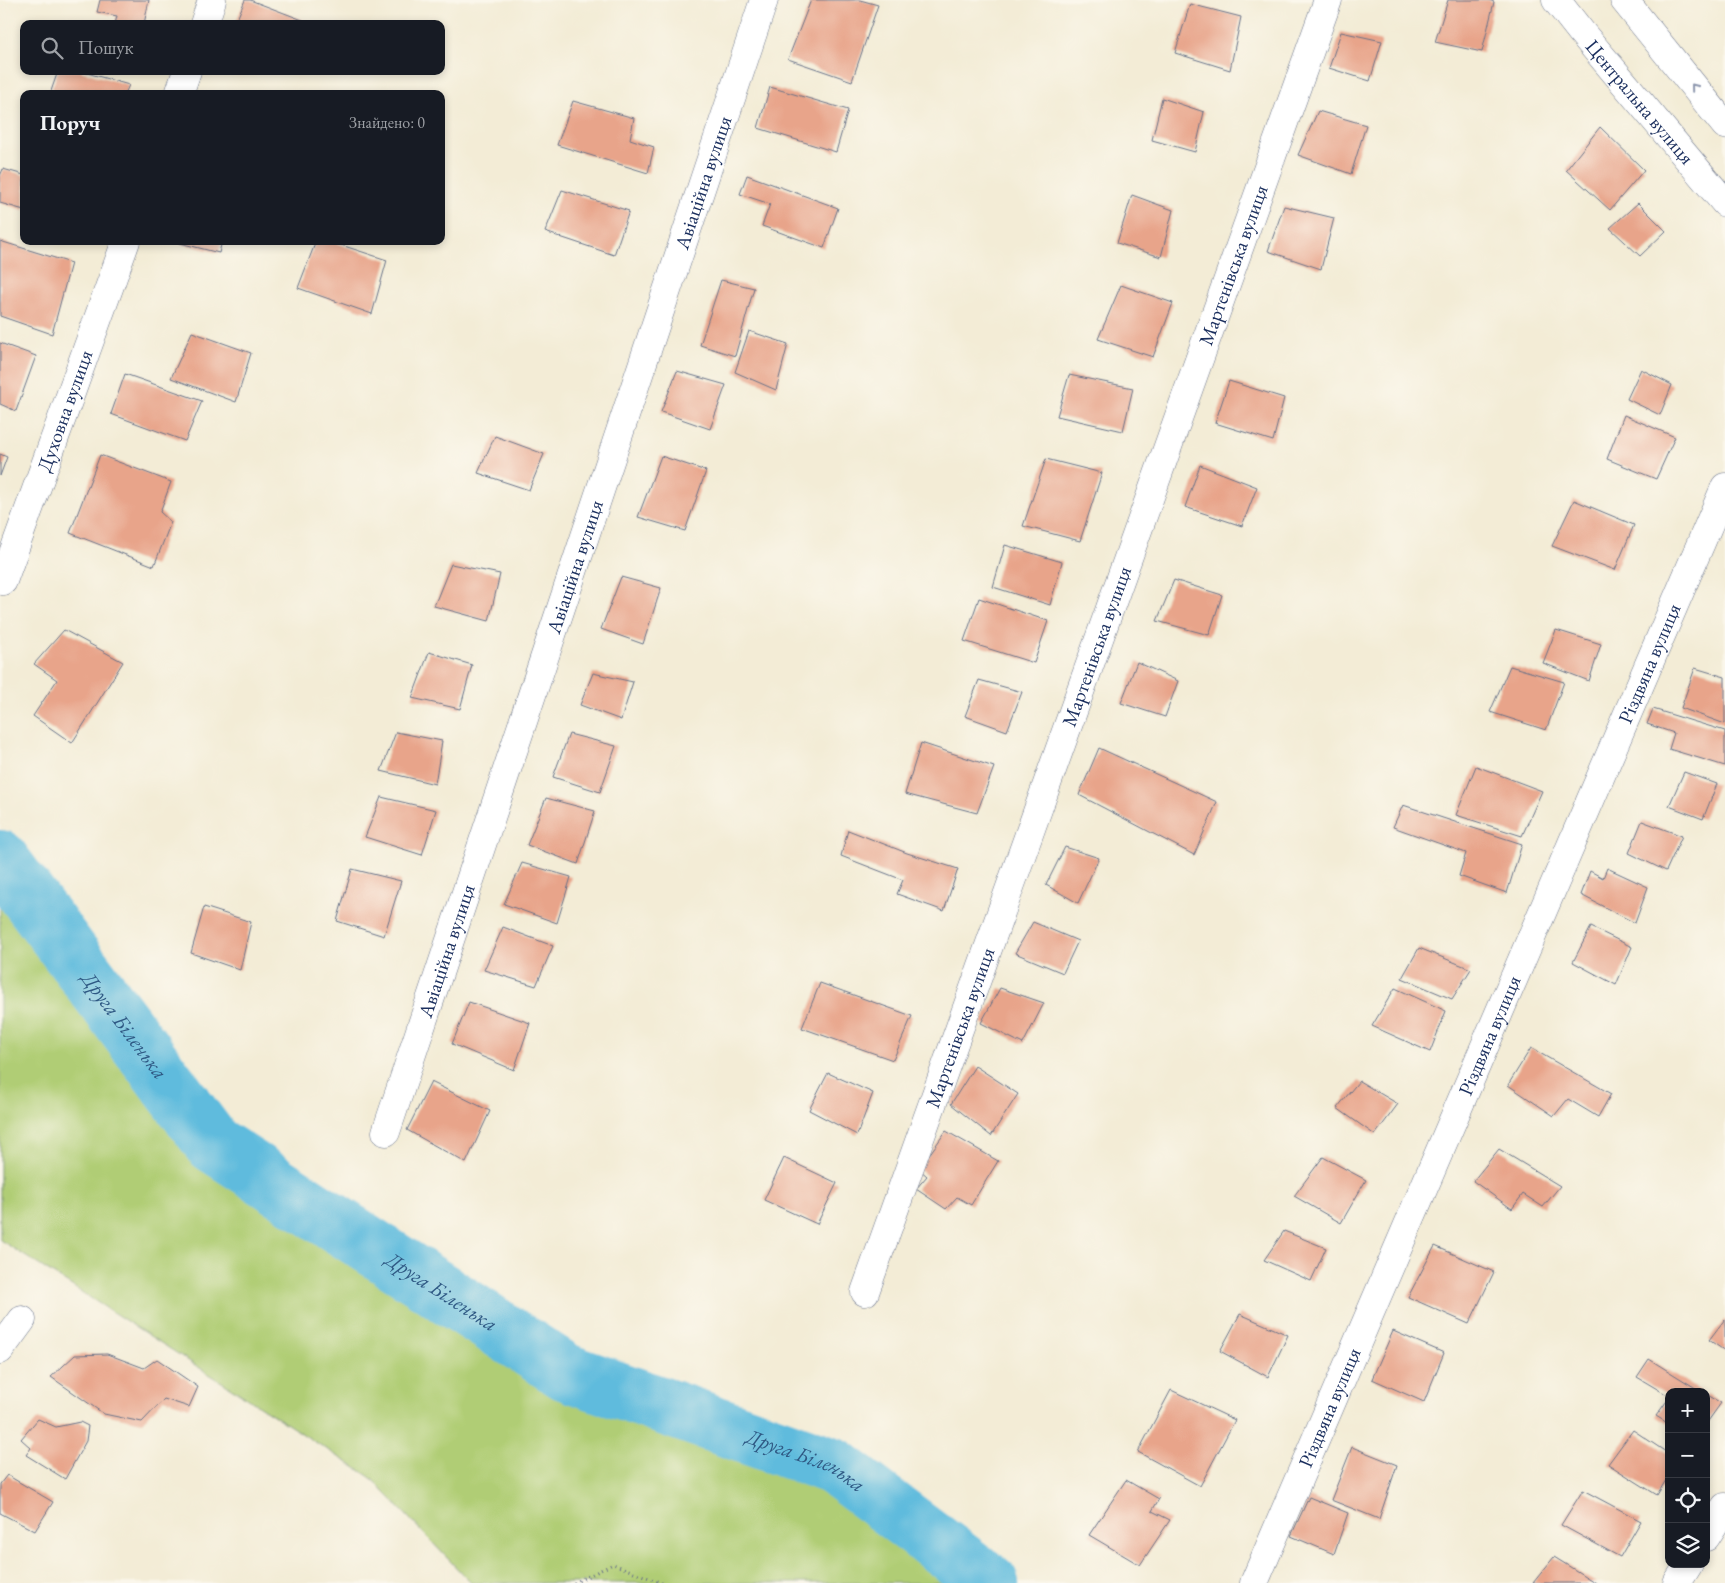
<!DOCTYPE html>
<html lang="uk">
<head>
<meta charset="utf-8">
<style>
  body { margin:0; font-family:"EB Garamond",serif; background:#242831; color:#f1f3f6 }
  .controls { position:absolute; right:15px; bottom:15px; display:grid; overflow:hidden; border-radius:10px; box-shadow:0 2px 8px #0003 }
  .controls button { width:45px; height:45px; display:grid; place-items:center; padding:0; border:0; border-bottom:1px solid #363941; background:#171b24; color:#f1f3f6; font:25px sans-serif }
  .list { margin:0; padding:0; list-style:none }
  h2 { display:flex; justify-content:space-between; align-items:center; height:65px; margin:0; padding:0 20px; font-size:21px }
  h2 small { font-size:16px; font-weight:400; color:#9ea1a6 }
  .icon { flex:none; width:28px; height:28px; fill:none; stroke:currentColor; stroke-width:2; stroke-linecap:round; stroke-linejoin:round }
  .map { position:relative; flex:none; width:1725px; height:1583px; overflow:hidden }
  .search { position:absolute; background:#171b24; box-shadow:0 2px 8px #0003; left:20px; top:20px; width:425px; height:55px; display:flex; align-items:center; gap:12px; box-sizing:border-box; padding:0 18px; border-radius:10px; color:#9ea1a6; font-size:19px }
  .panel { position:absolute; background:#171b24; box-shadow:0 2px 8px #0003; left:20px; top:90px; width:425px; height:155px; border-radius:10px }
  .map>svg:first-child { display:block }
</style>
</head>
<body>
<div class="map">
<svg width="1725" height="1583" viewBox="0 0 1725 1583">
  <rect width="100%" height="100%" fill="#fbf7ec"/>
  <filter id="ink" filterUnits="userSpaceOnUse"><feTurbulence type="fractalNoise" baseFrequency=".02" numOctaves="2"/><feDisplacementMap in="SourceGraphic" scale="10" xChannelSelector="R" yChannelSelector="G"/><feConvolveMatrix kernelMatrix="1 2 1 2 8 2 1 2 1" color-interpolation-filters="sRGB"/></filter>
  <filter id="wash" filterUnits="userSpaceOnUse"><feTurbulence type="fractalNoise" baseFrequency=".0096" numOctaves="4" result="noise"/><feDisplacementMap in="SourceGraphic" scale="20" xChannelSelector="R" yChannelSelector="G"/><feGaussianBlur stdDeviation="1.12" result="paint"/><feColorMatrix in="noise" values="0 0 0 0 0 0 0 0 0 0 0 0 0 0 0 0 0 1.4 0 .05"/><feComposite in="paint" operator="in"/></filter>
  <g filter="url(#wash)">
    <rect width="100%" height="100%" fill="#f3ecd6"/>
    <path fill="#b0cd74" stroke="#667e69" d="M0,859l213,285 353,228 268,94 156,117h-519l-101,-106 -370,-237z"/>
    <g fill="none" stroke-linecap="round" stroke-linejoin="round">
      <path stroke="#5fbbdd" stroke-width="58" id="s1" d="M0,859l213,285 353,228 268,94 156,117"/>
    </g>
    <g id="blocks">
      <path fill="#e8a48a" d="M100,0h49l-5,24h-29l2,-8 -20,-4z
        M245,0h5l63,24h-78z
        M811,0h49l18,5 -26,76 -64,-22z
        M1448,0h41l5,2 -12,50 -47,-10z
        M1190,4l51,13 -11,53 -55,-17z
        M1341,32l41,9 -12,40 -41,-13z
        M58,71h22l49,14 -4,9h-75z
        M770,87l78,23 -12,42 -78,-24z
        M1162,98l42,14 -9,40 -43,-12z
        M573,101l61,17 -4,21 24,8 -6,26 -91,-28z
        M1318,111l48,14 -15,49 -53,-19z
        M1600,127l44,43 -34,40 -44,-40z
        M3,169l21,6v35l-24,-7v-27z
        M747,175l91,33 -14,40 -62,-22 8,-22 -30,-10z
        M562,190l67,21 -15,44 -69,-23z
        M1132,195l41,15 -12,47 -44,-14z
        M1638,203l28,28 -26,25 -30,-28z
        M1284,206l50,12 -13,51 -53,-18z
        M0,241l71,22 -19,71 -52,-18z
        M172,241h50l-3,12z
        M316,241h13l58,19 -15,54 -74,-26z
        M721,280l33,8 -19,68 -35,-11z
        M1121,285l52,18 -20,54 -55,-18z
        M749,331l39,13 -12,46 -41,-18z
        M192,332l59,21 -15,49 -65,-24z
        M0,343l36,13 -20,55 -16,-7z
        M1641,369l31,16 -12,30 -33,-16z
        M677,371l49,14 -16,44 -49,-17z
        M125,374l77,27 -17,40 -74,-27z
        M1069,375l64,13 -10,43 -66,-15z
        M1229,381l55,17 -11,43 -58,-18z
        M1624,415l51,22 -19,42 -49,-20z
        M495,436l49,18 -15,36 -51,-17z
        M0,454l7,3 -7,19z
        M100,455l71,27 -11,30 11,10 -17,44 -84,-33z
        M661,456l45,15 -21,60 -47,-14z
        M1046,459l56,14 -22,68 -57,-15z
        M1200,465l57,22 -15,39 -57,-19z
        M1574,500l60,25 -19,45 -63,-24z
        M1005,545l57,17 -12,43 -57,-18z
        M451,564l49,10 -11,47 -55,-15z
        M621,577l40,11 -18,56 -42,-15z
        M1174,580l48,15 -13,40 -52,-14z
        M979,598l69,23 -14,42 -70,-22z
        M64,630l59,32 -51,81 -39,-27 24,-36 -23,-16z
        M1556,630l45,14 -12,37 -46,-18z
        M429,652l43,13 -12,44 -48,-11z
        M1137,662l41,19 -13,36 -44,-14z
        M1510,666l54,16 -18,48 -56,-18z
        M1695,668l30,9v47l-44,-16z
        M593,673l40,9 -12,38 -41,-15z
        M979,680l43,12 -15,39 -42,-15z
        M1653,709l72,22v35l-56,-17 5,-16 -27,-9z
        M396,732l46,9 -7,43 -54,-13z
        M569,734l47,12 -16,46 -47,-15z
        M921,743l73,24 -17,46 -72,-19z
        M1099,748l118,54 -23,53 -115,-60z
        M1476,766l66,25 -20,45 -66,-21z
        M1684,772l33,12 -14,35 -34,-13z
        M381,797l55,13 -14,45 -57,-18z
        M546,798l49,13 -17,53 -51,-19z
        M1403,805l119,39 -15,49 -48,-17 7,-23 -73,-26z
        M1642,821l40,15 -16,35 -37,-18z
        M848,830l59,23 51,16 -14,42 -47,-17 6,-14 -62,-24z
        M1065,847l34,11 -21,45 -32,-18z
        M522,863l49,14 -14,46 -53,-19z
        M1607,868l41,19 -13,36 -54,-28 9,-24 13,7z
        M352,869l49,12 -17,55 -47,-15z
        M204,907l47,15 -11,48 -49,-17z
        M1033,922l45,19 -15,32 -48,-20z
        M503,927l50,19 -17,40 -52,-16z
        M1591,927l41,20 -16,38 -43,-23z
        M1419,948l52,21 -19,30 -50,-21z
        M820,983l92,33 -19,44 -91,-32z
        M1000,988l44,15 -21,41 -42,-21z
        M1395,988l51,23 -16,41 -58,-26z
        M469,1002l61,21 -16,47 -62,-26z
        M1531,1048l80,46 -13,23 -30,-18 -14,17 -46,-31z
        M975,1066l43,28 -27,42 -40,-32z
        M828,1073l45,20 -16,42 -48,-25z
        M1359,1081l39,23 -23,31 -38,-27z
        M431,1082l59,29 -24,52 -59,-33z
        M946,1131l52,30 -27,44 -14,-8 -11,12 -30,-20 11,-13 -8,-7z
        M1499,1149l61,37 -17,21 -20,-13 -11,15 -39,-28z
        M1323,1157l43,23 -25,43 -47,-27z
        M784,1158l53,25 -20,41 -53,-24z
        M1284,1231l42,17 -15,33 -47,-21z
        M1435,1246l59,26 -25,52 -61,-27z
        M1240,1314l48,21 -20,42 -48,-26z
        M1725,1319v32l-16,-11z
        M1393,1331l51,22 -20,49 -52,-23z
        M107,1354l37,14 13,-9 41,28 -9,20 -25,-8 -22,23 -38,-8 -53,-37 24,-22z
        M1649,1359l53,33h-33v4l-32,-19z
        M1171,1390l64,30 -35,66 -62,-34z
        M1706,1394l15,9 -15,21z
        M1669,1398v26l-13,-8z
        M38,1419l18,8 24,-5 8,4 -2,15 -21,38 -39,-24 5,-7 -10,-9z
        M1633,1430l36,24v21l-12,20 -49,-31z
        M1352,1447l45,18 -18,54 -48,-19z
        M7,1475l46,27 -18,29 -35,-18v-29z
        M1126,1480l33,19 -7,12 18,9 -30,45 -51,-30z
        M1583,1490l58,31 -21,36 -59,-32z
        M1309,1497l39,16 -14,41 -43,-18z
        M1554,1557l42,26h-63z"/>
    </g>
  </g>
  <g filter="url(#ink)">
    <use href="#blocks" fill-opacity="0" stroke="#677188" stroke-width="1"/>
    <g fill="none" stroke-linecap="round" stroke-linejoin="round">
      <defs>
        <g id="street">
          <path id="s2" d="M1556,0l26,33 143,170"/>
          <path d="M1624,0l101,125"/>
          <path d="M204,24l8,-24"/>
          <path d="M179,94l8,-23"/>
          <path id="s3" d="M3,581l123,-340"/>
          <path id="s4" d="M386,1132l378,-1132"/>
          <path id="s5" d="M865,1292l463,-1292"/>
          <path d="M0,1350l22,-30"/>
          <path d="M1706,1537l19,-30"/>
          <path id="s6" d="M1254,1583l471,-1096"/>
          <path d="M1677,1583l12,-19"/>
        </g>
      </defs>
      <use href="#street" stroke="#677188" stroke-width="29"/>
      <path stroke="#677188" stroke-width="3" stroke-dasharray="1 4" stroke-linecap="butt" d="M574,1583l39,-19 49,19"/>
      <use href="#street" stroke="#fff" stroke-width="28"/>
    </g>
    <defs><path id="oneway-chevron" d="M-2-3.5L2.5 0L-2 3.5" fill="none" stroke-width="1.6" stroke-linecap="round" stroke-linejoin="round" transform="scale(1.25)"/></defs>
    <use stroke="#8d97ae" href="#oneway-chevron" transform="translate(1694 87) rotate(-129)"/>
  </g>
  <g text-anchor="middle" stroke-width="4" stroke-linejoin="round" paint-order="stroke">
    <g font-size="20" fill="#1b2f5e" stroke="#fbf7ec">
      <text dy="7" stroke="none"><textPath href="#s2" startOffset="132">Центральна вулиця</textPath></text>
      <text dy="7" stroke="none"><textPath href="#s4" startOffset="1001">Авіаційна вулиця</textPath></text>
      <text dy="7" stroke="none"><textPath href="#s5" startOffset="1091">Мартенівська вулиця</textPath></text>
      <text dy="7" stroke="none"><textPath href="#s3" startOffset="181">Духовна вулиця</textPath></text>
      <text dy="7" stroke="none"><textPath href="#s4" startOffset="596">Авіаційна вулиця</textPath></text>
      <text dy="7" stroke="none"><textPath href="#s5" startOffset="686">Мартенівська вулиця</textPath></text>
      <text dy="7" stroke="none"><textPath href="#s6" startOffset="1001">Різдвяна вулиця</textPath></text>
      <text dy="7" stroke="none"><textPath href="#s4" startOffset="191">Авіаційна вулиця</textPath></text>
      <text dy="7" stroke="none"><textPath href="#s5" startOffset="281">Мартенівська вулиця</textPath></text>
      <text dy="7" stroke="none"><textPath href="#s6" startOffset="596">Різдвяна вулиця</textPath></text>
      <text dy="7" stroke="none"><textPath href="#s6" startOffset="191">Різдвяна вулиця</textPath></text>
    </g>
    <g font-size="21" font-style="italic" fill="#2f5984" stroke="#fbf7ec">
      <text dy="7" stroke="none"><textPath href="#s1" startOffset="208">Друга Біленька</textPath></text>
      <text dy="7" stroke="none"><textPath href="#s1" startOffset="628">Друга Біленька</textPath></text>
      <text dy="7" stroke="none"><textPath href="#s1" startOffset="1032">Друга Біленька</textPath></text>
    </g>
  </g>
</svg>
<div class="controls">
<button>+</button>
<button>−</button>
<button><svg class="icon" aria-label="locate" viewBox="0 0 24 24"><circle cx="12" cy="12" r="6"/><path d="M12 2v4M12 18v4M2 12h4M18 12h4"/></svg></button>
<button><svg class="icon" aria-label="layers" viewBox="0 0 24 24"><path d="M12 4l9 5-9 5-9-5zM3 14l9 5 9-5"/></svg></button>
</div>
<div class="search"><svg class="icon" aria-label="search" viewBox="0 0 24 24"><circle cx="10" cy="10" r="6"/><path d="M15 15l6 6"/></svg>Пошук</div>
<section class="panel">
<h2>Поруч<small>Знайдено: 0</small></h2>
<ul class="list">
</ul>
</section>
</div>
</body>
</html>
